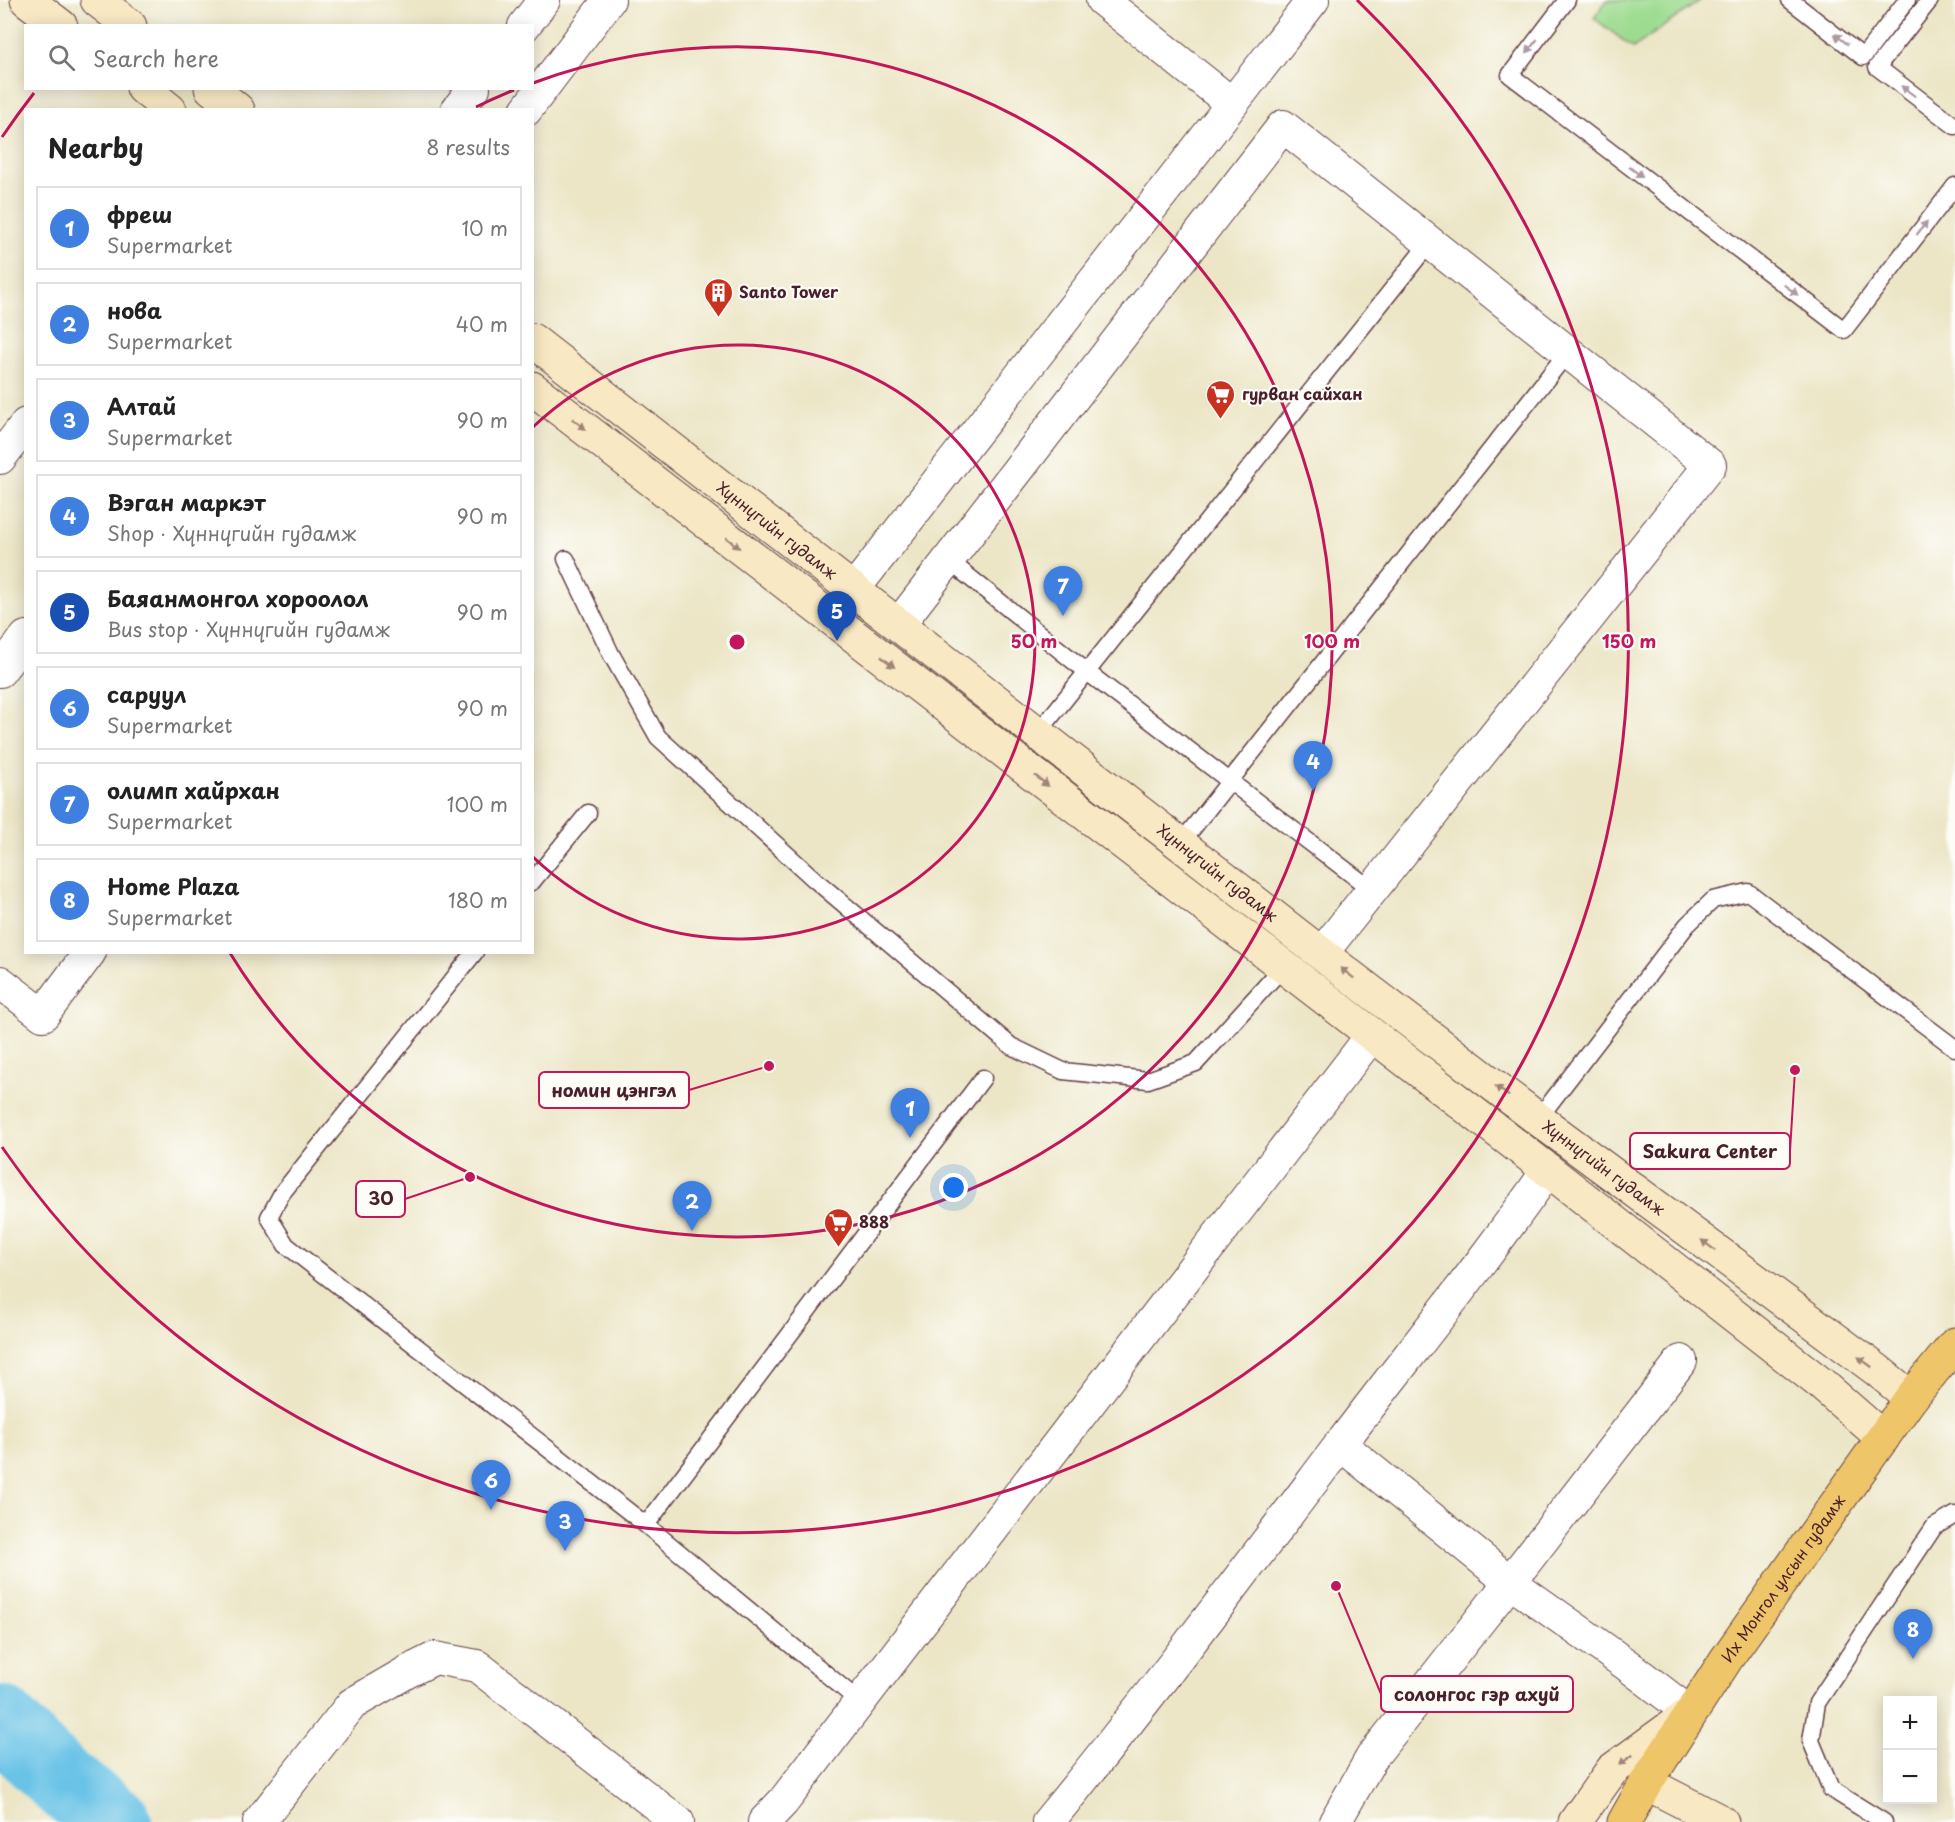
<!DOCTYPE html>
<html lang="en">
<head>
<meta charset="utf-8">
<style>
  body { margin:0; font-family:"Playpen Sans",sans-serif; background:#f2f2f2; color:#222 }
  .controls { position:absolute; right:18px; bottom:18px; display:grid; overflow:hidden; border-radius:0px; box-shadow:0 3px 15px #0003 }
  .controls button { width:54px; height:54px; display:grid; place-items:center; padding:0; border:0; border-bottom:2px solid #e0e0e0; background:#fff; color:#222; font:30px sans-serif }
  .you { position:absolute; left:954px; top:1188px; width:21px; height:21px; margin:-15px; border:4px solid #fff; border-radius:50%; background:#1a73e8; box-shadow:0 0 0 9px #1a73e833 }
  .badge { display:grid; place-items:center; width:39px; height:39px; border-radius:50%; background:#b45309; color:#fff; font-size:20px; font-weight:700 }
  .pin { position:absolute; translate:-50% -50px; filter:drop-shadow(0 2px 3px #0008) }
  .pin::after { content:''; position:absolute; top:32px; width:21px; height:18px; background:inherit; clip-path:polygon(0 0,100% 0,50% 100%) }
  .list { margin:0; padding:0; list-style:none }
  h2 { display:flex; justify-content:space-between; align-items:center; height:78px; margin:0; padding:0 24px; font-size:26px }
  h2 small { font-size:20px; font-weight:400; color:#767676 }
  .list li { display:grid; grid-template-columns:39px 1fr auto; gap:18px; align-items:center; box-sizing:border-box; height:84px; margin:0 12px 12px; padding:0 12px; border:2px solid #e0e0e0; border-radius:0px }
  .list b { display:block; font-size:22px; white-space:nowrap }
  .list p { margin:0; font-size:20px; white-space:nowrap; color:#767676 }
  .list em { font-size:20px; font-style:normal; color:#767676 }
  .icon { flex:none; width:33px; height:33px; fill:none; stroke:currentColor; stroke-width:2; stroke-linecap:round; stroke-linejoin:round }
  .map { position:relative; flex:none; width:1955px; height:1822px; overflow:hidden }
  .search { position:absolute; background:#fff; box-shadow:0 3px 15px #0003; left:24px; top:24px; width:510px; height:66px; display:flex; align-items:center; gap:15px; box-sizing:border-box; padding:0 21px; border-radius:0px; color:#767676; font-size:22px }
  .panel { position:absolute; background:#fff; box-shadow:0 3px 15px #0003; left:24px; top:108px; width:510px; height:846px; border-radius:0px }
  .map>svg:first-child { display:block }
</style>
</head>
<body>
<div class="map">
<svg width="1955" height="1822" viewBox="0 0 1955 1822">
  <rect width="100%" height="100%" fill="#fdfcf7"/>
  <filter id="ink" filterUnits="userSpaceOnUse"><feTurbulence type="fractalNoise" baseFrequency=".0167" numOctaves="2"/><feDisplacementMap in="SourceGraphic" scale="12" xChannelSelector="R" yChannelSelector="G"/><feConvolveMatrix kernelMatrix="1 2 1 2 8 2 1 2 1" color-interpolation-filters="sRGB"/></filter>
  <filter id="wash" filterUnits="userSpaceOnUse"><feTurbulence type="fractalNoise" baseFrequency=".008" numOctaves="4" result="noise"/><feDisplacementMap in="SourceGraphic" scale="24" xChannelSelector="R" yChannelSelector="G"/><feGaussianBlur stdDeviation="1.35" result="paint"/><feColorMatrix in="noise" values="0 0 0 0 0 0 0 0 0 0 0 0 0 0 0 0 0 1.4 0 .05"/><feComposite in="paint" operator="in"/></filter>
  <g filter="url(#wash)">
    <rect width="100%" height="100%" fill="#ece6c7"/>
    <path fill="#9ddb90" stroke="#747d5e" stroke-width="1.5" d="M1607,0h94l-68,48 -39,-30z"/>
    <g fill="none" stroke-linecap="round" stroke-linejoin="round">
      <path stroke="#69c3e7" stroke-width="72" d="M0,1721l63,62 53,39"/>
    </g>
  </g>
  <g filter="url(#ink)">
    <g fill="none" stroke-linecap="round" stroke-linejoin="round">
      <defs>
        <path id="service" d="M1567,0l-57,75 334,255 111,-144
          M1790,0l73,57 44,-57
          M1930,0l-53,67 78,59
          M566,559l45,95 47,83 156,142 197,167 52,25 85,9 48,-17 87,-96
          M948,560l139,112 285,218
          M1038,733l392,-491
          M1181,843l386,-490
          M532,882l56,-69
          M475,952l-193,241 -13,24 17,28 360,280 214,177
          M1538,1119l149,-194 26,-25 35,-8 207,156
          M646,1525l337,-447
          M1884,1822l-53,-33 -20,-48 6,-38 117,-176 21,-12"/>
        <path id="minor" d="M1102,0l129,103
          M524,26l20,-26
          M457,110l17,-22
          M526,110l83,-110
          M0,458l26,-34
          M854,589l459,-589
          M899,624l384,-498 427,339 -388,488
          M0,671l26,-34
          M0,982l43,33 47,-63
          M1340,1444l170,138 117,83 63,48
          M259,1822l93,-118 55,-32 28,-14 42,8 201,156
          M764,1822l19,-20 589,-767
          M1048,1822c101,-123 196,-250 292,-377 69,-91 142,-180 208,-275
          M1335,1822l37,-65 138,-175 171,-221"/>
        <g id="secondary">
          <path d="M27,0l34,26"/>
          <path d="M97,0l33,26"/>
          <path d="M143,88l27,22"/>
          <path d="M211,88l27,22"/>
          <path id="s1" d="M532,340l800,622 206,157 339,251 34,28"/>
          <path d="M532,388l1016,782 271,212 64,56"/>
          <path d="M1646,1783l76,39"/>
          <path d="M1575,1822l37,-52 78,-57"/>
        </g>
        <g id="primary">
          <path id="s2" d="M1624,1822l22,-39 81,-125 184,-260 44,-54"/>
        </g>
      </defs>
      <use href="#service" stroke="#623d42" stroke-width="19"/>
      <use href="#minor" stroke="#623d42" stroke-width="34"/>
      <use href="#secondary" stroke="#623d42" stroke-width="35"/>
      <use href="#primary" stroke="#623d42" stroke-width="35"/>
      <use href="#service" stroke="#fff" stroke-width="16"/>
      <use href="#minor" stroke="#fff" stroke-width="32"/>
      <use href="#secondary" stroke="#f8e8c3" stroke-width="33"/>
      <use href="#primary" stroke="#eec569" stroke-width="33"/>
    </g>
    <defs><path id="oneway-solid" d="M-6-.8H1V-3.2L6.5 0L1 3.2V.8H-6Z" transform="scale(1.5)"/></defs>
    <g fill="#ae9aa0">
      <use href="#oneway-solid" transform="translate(1841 39) rotate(-142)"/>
      <use href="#oneway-solid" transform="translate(1532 46) rotate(128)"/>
      <use href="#oneway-solid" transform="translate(1908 91) rotate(-143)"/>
      <use href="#oneway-solid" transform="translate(1636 172) rotate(37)"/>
      <use href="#oneway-solid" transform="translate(1922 228) rotate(-52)"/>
      <use href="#oneway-solid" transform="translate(1791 290) rotate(37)"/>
    </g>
    <g fill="#a18477">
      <use href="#oneway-solid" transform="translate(579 424) rotate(38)"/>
      <use href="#oneway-solid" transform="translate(733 543) rotate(38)"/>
      <use href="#oneway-solid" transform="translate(888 662) rotate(38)"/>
      <use href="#oneway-solid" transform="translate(1042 781) rotate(38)"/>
      <use href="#oneway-solid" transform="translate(1347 973) rotate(-143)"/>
      <use href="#oneway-solid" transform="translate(1502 1091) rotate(-143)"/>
      <use href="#oneway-solid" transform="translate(1708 1245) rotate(-143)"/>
      <use href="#oneway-solid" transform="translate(1865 1362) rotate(-144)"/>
      <use href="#oneway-solid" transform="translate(1626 1760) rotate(144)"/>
    </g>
  </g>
  <g fill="none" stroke="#c2185b" stroke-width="3">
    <path d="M533 427A297 297 0 1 1 533 857"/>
    <path d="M476 107A595 595 0 0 1 514 90M533 83A595 595 0 1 1 230 953"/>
    <path d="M2 137A892 892 0 0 1 34 93M1357 0A892 892 0 1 1 2 1147"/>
  </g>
  <defs>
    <symbol id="building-pin" viewBox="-11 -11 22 30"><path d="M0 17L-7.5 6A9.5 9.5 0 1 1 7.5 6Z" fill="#c8321e" stroke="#fdfcf7"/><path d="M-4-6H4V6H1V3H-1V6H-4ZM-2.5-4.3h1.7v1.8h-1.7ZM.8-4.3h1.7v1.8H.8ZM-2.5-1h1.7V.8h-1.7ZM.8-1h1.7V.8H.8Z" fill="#fff"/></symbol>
    <symbol id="supermarket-pin" viewBox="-11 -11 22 30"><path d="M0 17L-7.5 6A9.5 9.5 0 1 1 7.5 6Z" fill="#c8321e" stroke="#fdfcf7"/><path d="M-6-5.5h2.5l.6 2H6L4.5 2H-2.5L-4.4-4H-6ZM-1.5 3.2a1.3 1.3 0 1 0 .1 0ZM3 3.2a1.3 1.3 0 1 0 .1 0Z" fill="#fff"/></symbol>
  </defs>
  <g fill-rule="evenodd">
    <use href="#building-pin" x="702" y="276" width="33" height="45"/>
    <use href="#supermarket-pin" x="1204" y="378" width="33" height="45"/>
    <use href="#supermarket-pin" x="822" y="1206" width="33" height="45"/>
  </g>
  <g text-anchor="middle" stroke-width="4.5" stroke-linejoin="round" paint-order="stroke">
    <g font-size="16" font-weight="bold" fill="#4a1f2b" stroke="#fdfcf7" text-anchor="start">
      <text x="739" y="298">Santo Tower</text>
      <text x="1242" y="400">гурван сайхан</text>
      <text x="859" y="1228">888</text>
    </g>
    <g font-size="16" fill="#4a1f2b" stroke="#fdfcf7">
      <text dy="6" stroke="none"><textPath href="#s1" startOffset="310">Хүннүгийн гудамж</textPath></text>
      <text dy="6" stroke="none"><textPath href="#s1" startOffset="868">Хүннүгийн гудамж</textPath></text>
      <text dy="6" stroke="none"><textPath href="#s1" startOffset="1354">Хүннүгийн гудамж</textPath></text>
      <text dy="6" stroke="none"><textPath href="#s2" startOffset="291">Их Монгол улсын гудамж</textPath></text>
    </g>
  </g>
  <circle cx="737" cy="642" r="9" fill="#c2185b" stroke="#fdfcf7" stroke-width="3"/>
  <g font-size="18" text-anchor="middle" font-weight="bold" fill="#c2185b" stroke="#fdfcf7" stroke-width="4.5" stroke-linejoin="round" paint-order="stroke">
    <text x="1034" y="648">50 m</text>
    <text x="1332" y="648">100 m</text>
    <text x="1629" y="648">150 m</text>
  </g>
  <path fill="none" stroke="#c2185b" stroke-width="2" d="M769 1066L689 1090M1795 1070L1790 1151M470 1177L405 1199M1336 1586L1381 1694"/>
  <g fill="#c2185b" stroke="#fdfcf7" stroke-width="2">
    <circle cx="769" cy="1066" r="6"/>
    <circle cx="1795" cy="1070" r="6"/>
    <circle cx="470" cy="1177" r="6"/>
    <circle cx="1336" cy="1586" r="6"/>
  </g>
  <g fill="#fdfcf7" stroke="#c2185b" stroke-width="2">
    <rect x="539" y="1072" width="150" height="36" rx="6"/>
    <rect x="1630" y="1133" width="160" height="36" rx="6"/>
    <rect x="356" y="1181" width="49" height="36" rx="6"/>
    <rect x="1381" y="1676" width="192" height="36" rx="6"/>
  </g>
  <g font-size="18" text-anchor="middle" font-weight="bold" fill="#4a1f2b">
    <text x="614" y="1097">номин цэнгэл</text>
    <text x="1710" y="1158">Sakura Center</text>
    <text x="381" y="1205">30</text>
    <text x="1477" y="1701">солонгос гэр ахуй</text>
  </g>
</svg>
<div class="controls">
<button>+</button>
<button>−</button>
</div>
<div class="you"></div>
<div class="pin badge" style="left:910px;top:1138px;background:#3f7fe0">1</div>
<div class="pin badge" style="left:692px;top:1231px;background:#3f7fe0">2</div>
<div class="pin badge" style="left:565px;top:1551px;background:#3f7fe0">3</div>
<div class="pin badge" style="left:1313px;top:791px;background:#3f7fe0">4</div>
<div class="pin badge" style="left:837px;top:641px;background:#1a4fb4">5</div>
<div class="pin badge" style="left:491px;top:1510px;background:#3f7fe0">6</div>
<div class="pin badge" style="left:1063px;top:616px;background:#3f7fe0">7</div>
<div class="pin badge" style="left:1913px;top:1659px;background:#3f7fe0">8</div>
<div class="search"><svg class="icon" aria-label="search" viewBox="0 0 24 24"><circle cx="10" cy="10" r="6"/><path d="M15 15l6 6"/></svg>Search here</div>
<section class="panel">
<h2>Nearby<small>8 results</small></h2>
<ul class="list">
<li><span class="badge" style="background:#3f7fe0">1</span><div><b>фреш</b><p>Supermarket</p></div><em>10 m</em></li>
<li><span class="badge" style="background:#3f7fe0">2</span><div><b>нова</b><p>Supermarket</p></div><em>40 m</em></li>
<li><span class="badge" style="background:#3f7fe0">3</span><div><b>Алтай</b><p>Supermarket</p></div><em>90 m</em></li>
<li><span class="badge" style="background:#3f7fe0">4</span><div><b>Вэган маркэт</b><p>Shop · Хүннүгийн гудамж</p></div><em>90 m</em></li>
<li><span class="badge" style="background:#1a4fb4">5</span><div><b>Баяанмонгол хороолол</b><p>Bus stop · Хүннүгийн гудамж</p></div><em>90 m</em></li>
<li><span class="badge" style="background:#3f7fe0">6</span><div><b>саруул</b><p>Supermarket</p></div><em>90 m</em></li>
<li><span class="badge" style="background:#3f7fe0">7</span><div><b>олимп хайрхан</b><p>Supermarket</p></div><em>100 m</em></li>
<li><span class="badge" style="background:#3f7fe0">8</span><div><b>Home Plaza</b><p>Supermarket</p></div><em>180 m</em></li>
</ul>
</section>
</div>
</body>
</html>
